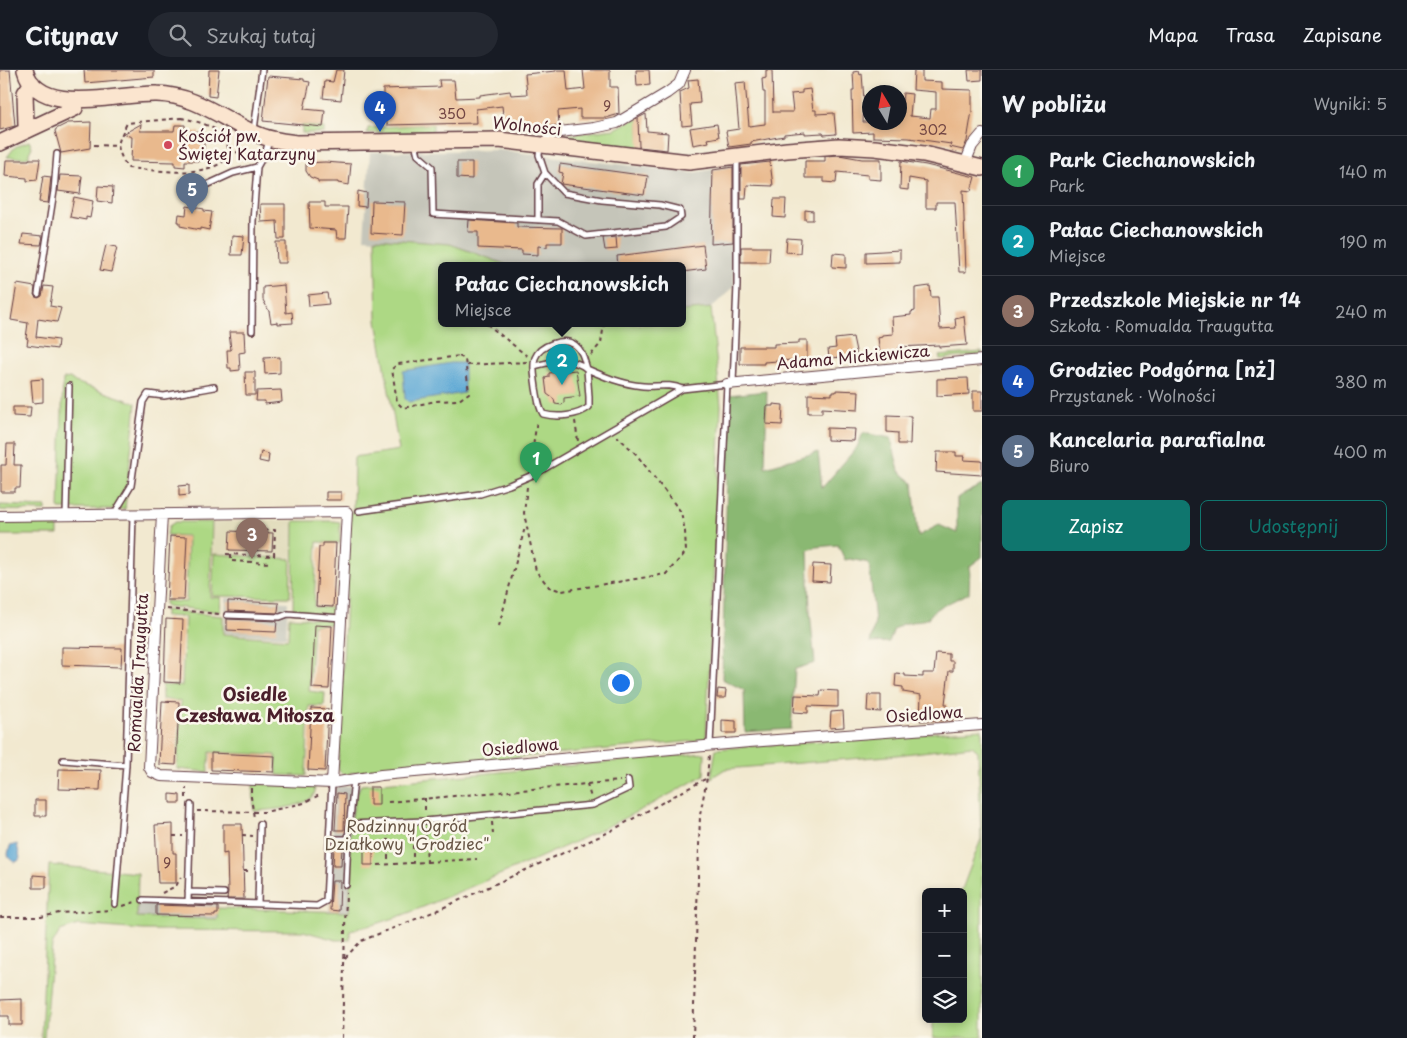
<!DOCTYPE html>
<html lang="pl">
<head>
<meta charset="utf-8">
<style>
  body { margin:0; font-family:"Playpen Sans",sans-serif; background:#242831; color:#f1f3f6 }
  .controls { position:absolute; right:15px; bottom:15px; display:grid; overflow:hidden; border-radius:8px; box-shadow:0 2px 8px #0003 }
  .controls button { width:45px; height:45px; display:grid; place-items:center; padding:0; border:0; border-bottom:1px solid #363941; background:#171b24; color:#f1f3f6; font:25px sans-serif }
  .compass { position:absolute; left:862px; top:15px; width:45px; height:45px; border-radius:50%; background:#171b24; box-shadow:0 2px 8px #0003; rotate:350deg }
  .you { position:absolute; left:620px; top:612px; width:18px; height:18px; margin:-12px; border:4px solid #fff; border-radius:50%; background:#1a73e8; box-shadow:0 0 0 8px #1a73e833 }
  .badge { display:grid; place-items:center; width:32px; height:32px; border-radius:50%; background:#0f766e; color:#fff; font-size:16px; font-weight:700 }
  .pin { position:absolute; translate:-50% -41px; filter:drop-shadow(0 1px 2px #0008) }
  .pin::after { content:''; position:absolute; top:26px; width:18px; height:15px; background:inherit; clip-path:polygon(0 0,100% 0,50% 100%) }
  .popup { position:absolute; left:438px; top:192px; width:248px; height:65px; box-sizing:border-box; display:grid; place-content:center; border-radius:8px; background:#171b24; filter:drop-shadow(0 1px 4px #0005); font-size:16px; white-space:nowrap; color:#9ea1a6 }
  .popup b { font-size:19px; color:#f1f3f6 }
  .popup::after { content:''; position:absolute; left:50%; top:100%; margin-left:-10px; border:10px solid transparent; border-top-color:#171b24 }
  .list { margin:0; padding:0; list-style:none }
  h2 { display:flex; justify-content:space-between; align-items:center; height:65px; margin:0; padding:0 20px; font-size:21px }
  h2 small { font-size:16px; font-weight:400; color:#9ea1a6 }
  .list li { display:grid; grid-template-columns:32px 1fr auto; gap:15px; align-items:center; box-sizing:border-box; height:70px; padding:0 20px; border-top:1px solid #363941 }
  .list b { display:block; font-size:19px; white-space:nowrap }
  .list p { margin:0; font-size:16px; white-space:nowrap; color:#9ea1a6 }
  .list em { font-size:16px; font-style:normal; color:#9ea1a6 }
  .actions { display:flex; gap:10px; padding:15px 20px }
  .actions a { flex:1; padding:11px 0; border:1px solid #0f766e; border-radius:8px; text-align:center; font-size:18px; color:#0f766e }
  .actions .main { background:#0f766e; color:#fff }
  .icon { flex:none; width:28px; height:28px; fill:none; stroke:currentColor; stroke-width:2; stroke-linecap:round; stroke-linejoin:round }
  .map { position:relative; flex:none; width:982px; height:968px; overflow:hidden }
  header { display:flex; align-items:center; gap:30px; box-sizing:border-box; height:70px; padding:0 25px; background:#171b24; border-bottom:1px solid #363941 }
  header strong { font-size:24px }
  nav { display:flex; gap:28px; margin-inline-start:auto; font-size:18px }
  .search { width:350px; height:45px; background:#242831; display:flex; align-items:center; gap:12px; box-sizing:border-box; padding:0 18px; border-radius:28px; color:#9ea1a6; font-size:19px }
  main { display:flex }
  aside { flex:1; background:#171b24 }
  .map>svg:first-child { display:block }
</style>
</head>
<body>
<header>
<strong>Citynav</strong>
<div class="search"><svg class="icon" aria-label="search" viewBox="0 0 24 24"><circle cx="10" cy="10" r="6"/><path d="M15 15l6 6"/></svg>Szukaj tutaj</div>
<nav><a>Mapa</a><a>Trasa</a><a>Zapisane</a></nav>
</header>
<main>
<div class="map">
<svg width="982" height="968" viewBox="0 0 982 968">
  <rect width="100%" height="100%" fill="#fbf7ec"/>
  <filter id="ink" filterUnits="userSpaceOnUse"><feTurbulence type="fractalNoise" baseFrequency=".02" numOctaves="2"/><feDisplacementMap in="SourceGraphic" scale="10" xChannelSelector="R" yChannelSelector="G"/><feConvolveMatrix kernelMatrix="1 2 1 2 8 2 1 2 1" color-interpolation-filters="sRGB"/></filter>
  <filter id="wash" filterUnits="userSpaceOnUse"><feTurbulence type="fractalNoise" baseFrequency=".0096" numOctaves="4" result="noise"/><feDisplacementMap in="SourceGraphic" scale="20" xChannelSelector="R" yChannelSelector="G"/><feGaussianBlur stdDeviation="1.12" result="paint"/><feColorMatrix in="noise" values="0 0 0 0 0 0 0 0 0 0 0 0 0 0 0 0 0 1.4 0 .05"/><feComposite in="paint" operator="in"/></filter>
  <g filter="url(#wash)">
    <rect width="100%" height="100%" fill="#f2e9d0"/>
    <path fill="#e1dcbb" d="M294,450l-3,79 -80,-3 2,-74z"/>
    <path fill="#c5c5b9" d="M498,80l195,23 43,-8 -2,122 -23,21 -29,3v-45h-172l-60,-22 -86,-6 6,-86z
      M226,528l62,4 -2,35 -62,-4z
      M361,715l-5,9 -4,26 -3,92 -20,-1 6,-124z
      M137,833l81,2 -1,14 -81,-2z"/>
    <path fill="#add884" stroke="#7c7c58" d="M638,47l2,31 -81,-9 1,-3 5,-1 50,-6z
      M433,54v8l-66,1 1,-5z
      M302,55l22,3v5h-22z
      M29,71l3,6 -3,6v4l-5,1 -17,-1 8,-10z
      M375,168l75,6 60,22h-68v58h240v-13l29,-3 10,98 -15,334 -357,33v2c-6,0 -9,-1 -11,-7l12,-256h3l1,-55 45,-7 -22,-130z
      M982,282v3l-42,4 -1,-3z
      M70,308l5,4 61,21 -11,106h-66l4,-130z
      M0,435l46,2v4l-46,-1z
      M294,451h39l7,1v21l-23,-1 -3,65 21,1v7l-42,-3z
      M175,452h37l-2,75 11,1 -1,14 -55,-6v-5l21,1 2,-66 -21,-1 2,-9z
      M58,453v12h-58v-12z
      M214,484l77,5 -1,38 -78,-1z
      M165,540l58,6v18l65,5 1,-22 47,3 -1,4 -22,1 -4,66 16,2 -1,13h-15l-3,70 -29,-1 -1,-20 -66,-3 -2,20 -31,-3 4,-68 -19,-2v-14l20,1 3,-69 -20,-1z
      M982,659v309h-49v-19h30v-127h-2l20,-53 -3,-88 -6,-5 -84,10 -163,13 -14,9 5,-29z
      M705,683l-1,22c-73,43 -151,78 -229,110 -41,17 -81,37 -125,45v10h-14l-33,-9 -160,-1 -65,-5 -18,6 -8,14 -8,93h-3l8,-173 89,8 -1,44 80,2 1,-11 131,4c4,-35 -5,-97 12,-127z
      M253,714l61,2 1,6c-5,16 -46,18 -61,19z"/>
    <path fill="#8ab872" stroke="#6a6c4e" d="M767,321l-2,76 53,-15 4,36 35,-41 6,-14 28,5 8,33 14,12 5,53 21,-11 18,8v-35l25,-13v72l-12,9 -1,27 -33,16 -9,10 -25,5 -8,5 -5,13 -19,1 5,-21 -6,-59 -19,-4 -5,1 -7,-15 -22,2 -8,3 2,62 5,51 -20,6 -4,60 -46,3 -1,-42 -22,-11 7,-284z"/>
    <path fill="#5ca7d4" stroke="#536380" d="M451,293h13v30l-55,9 -4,-3 -2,-28z
      M17,774l3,14 -2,3 -4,1 -5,-4 -1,-4 2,-8z"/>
    <g id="blocks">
      <path fill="#e9b98d" d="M0,0h10l5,56 -15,4z
        M84,0h70v7l-69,6z
        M209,0h10l-3,27 -8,-1z
        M336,0h8l-3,30 -18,-2 2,-17 8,1z
        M556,0h10l2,21 17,-2 -2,-19h27v17h8l1,27 -13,4h-26v-9l-22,2 1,14 -29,4v-2l-9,1 -1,-5 -16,2 -2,-19 -26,3 1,14 -90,2v-27h-4v-9l57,-2 -1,-7h15l2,18 24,-1v-2l30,-4 1,4 16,-1 -2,-20 31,-3z
        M636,0h13l1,15 -13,1z
        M766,0h6l1,42h20l-2,-18 11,-1v-3l8,-1 3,21h3v4l18,-1 2,21 -12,1 -1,-2 -18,1v-2l-21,2v2l-33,6v2l-22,3 -3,-16 13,-2 -4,-46 10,-1 4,44 16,-2v-32h-2l-1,-13 4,-1z
        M914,0l8,1v10l20,1v7l30,1v21l-5,30 -4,9 -13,-3 1,-3 -42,-6 -36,-1v-5l-20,1 -1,-43h2l-1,-18 6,-1 1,4 2,-1 2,26 -1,22h37l3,-29 9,1 -2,22 20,2 1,-9h5v-17l-23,-2z
        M968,0h14v10l-13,1z
        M268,6l36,3v2l6,1 -6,27 21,2 -2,16 -60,-6z
        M698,9l2,24 -10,1 2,21 -10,1 -2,-34 9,-4 -1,-8z
        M646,44l1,17 21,2 -1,17 -28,-3 -1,-29z
        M91,52l-1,26 -29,5 -6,-22 1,-2 12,-6z
        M141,54l-1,7h34l1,-6h10v6l14,1v5l5,5v7l-4,4v8h-15v6l-10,-1v-4l-44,-1 1,-24 -9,-3z
        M717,54l2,13 -11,2 1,3 -16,3 -3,-17z
        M839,85l23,4h19v21l-13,-1v-4l-31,-3 -1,11 -12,-1v-4h-19v-17h20v-5z
        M29,89h11l-3,21 -10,1v-3l-22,-2 1,-16h23z
        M901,91l25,4 49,12 -4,14 -8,-1 3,82h-7l-4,-70h-19v6h-10v-27l-17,-3 -1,12 -8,-1z
        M325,92l26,2 -2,21 -11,-2v-1h-20v-2l-8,-3 -4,-6v-8z
        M457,92h15v17l-15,-1z
        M770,92l3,24 -26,-1 -1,14h-5v-34z
        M560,94l88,12 -2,13h-1l-1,6 -83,-11 2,-11 -4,-1z
        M733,97v75l-22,2 2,-74z
        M60,105l22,1 -2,18 -22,-3z
        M43,106l8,1 -3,26 -9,-1z
        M98,116l15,1 -1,16 -15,-2z
        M358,121l9,2 -1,14 -9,-1z
        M74,127l19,4 -3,17 -4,-1v3l-16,-3z
        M774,129h12l-1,19 -12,-1z
        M372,131l33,1 -2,33 -32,-2z
        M309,132h16v5h23l-2,31h-9l-1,-8 -26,-2z
        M260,134h25v35h-7l-1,-18 -16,1z
        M187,136l17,3v2l8,1 -3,18 -9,-2v2l-20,-4v-4h-2l1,-8 7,1z
        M805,140l8,1v9h-8z
        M469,150l48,3v4l45,1v15h-15v4l-9,-1v9l-16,-1v-4l-44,-2v-16h-10z
        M23,164l20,2 -2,9 -20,-1z
        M232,165l12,1 -2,19h-11z
        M616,167l1,12 -12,1 -2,-12z
        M787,168l14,1 -1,14 -14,-1z
        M276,172h10v21h-9z
        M106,175l11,2 -6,25 -11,-2z
        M703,175l3,24 -24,3v-6h-64l-1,-10z
        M741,177h29l-1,15h-28z
        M900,180v12l-34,1v-11z
        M833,183l13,1v14l-14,-1z
        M17,214l18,3 -1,8 4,3 4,-2 2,-10 9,1 -3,19 11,2 -4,14 -19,-3 -2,18 22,3 -1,9 -30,-4 1,-6 -2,-1 2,-15 -17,-3z
        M284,215l2,28 6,-1 1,11 -15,1v-2l-7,1 -2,-12 -6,-11v-13z
        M930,216l1,11h7l2,32 16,-1 -1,-10 9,-2 3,29 -28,2v-2l-40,2v5l-19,2 -2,-16 4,-1v-2l11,-1 -1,-17 19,-2v-3l4,-1v-23z
        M327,223l2,11 -20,2 -1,-11z
        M229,262h15l1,20 -6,1 1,17 -9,1v-3h-3l-1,-18h4z
        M853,267l4,19 -28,2 -1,-9 8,-1 -1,-9z
        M799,270h8v19l-43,3v2h-24v-17h34v-3l25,-1z
        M280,287v16l-15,1 -1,-16z
        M576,300l4,26 -16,2v5l-2,2 -7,-1 -1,-5 -7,-5 -2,-16 4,-1v-4z
        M245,302h10v23h-9z
        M968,308l1,16 -32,2v-17z
        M43,309v23l-10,1 -2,-23z
        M281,320l1,12 -17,2v-3h-9l1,-10z
        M836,320l23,1 -1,19 -36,-2v5h-14v-19l24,1v-3h4z
        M973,321h9v20h-9z
        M773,334l10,1 -1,20 -16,-1 1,-18h6z
        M13,337h18l-1,10 -17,-1z
        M887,345l24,1 -1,28h-12v-11l-11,-1z
        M827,358l28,1 -1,12 -27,-1z
        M7,374h8l-1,21h7l-1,23h-5v4h-14v-27h5z
        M261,382l8,2 -1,9 -9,-2z
        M937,382h19v4h9l-1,4 18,1v14l-46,-3z
        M189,415v10l-10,1v-10z
        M326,422h15v8h-15z
        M230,461l43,2 -1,18 -43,-1z
        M170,466l17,1 -3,63h-17z
        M323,473h13l-3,64 -17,-1 3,-59h4z
        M813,494l18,1 -1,17 -18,-1z
        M228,531l51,2 -1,8 -1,2 -49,-2z
        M166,549l17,1 -3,63 -16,-1z
        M227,549l50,2 -1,11 -49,-2z
        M315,555l17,1 -3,63 -17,-1z
        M62,577l60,1 -1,19 -59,-2z
        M936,583l13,1v7h4v10h-4l-4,33h2v5h7l-1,11 -33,1 1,-26 -18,-3v-5l-8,-1 1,-13 9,1v2l18,1v-4h11z
        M718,619l8,1 -1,8h-8z
        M821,620l17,1v16l-30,-1v7l-14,-1 1,-17 25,1z
        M868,625h13v17l-14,-1z
        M162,631l17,1 -3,63 -17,-1z
        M311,638l17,1 -3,62 -17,-1z
        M843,641l1,16 -14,1 1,-16z
        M722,650l14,1v12h-14z
        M211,683l64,3 -1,16 -63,-2z
        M59,699l42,1 -1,20 -42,-1z
        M370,717h9v18h-9z
        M337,723l8,1 -1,36h-9z
        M170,724l10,1v8h-10z
        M35,730h11v16h-11z
        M173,754v29h3v30h-18l-3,-58z
        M223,754h19l2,75h-17l1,-6 -1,-40 -4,1z
        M334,777l8,1 -1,18h-8z
        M364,778h9v17h-9z
        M33,805l13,1v12h-13z
        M332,811h8l-1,30 -9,-1z
        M156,835l62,2v7h-3v2l-59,-1z
        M22,929v26h-13v-9h-9v-16z"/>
    </g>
  </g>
  <g filter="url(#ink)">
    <use href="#blocks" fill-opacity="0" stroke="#633d44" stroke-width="1"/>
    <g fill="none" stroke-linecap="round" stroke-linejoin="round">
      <defs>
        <path id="lane" d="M254,60l8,-60
          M415,73l3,12 14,12 1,47 125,7 28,15 80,-9 15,-10 -1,-7 -20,-5 -58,-5 -38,-7 -19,-20 -7,11v36
          M540,77l-1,8 6,18
          M198,119l35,-16 24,-6
          M38,224l16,-103 3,-37
          M252,261l1,-110 4,-54 9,-16 3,-11
          M534,296c18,-4 37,-10 53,3l2,28v10c-11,9 -32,11 -46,7 -5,-8 -5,-16 -7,-26 -1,-10 -4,-21 -1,-30 5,-13 29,-21 40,-13 8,6 9,15 12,24 18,8 35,15 56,17 13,1 27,-3 39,3l45,-5 -17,361
          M733,313l4,-98v-128
          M359,441l121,-17 29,-9 26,-11 147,-85
          M114,444l17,-28 12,-84 5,-8 16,2 50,-9
          M66,445l3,-129
          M227,545l53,2 8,-3 53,4
          M63,690l63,5
          M350,754l75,-3 168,-16 36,-17 -1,-8
          M329,769h19
          M346,815l2,-46 6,-60
          M188,822l36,1
          M143,830l174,6 9,-5 6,-118
          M188,832l3,-97
          M115,834l11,-139 7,-250
          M258,834l2,-80"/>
        <path id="street" d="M546,75l5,-12 43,-5 23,-5 50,-30 12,-9 6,-14
          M965,94l7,-18 10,-12
          M727,314l255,-24
          M162,444l-13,253 3,5 9,4 171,7 49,-8 368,-33 233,-17
          M0,446l347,-4 -15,271"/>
        <path id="secondary" d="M25,0c13,49 97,22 132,24 37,1 63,23 95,38 14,7 29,9 44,11l203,-3 190,22 98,-12 52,-4 36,2 49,6 58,14
          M28,60l-2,-5 -1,-32 7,-10
          M0,73l75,-35 1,-8"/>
      </defs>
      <use href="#lane" stroke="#633d44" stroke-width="8"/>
      <use href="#street" stroke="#633d44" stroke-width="12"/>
      <use href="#secondary" stroke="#633d44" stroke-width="18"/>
      <path stroke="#633d44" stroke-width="2" stroke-dasharray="4 4" stroke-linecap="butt" d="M181,48c17,3 48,11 47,33 0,5 -3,10 -8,13 -28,13 -63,6 -93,4 -12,-24 -11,-21 0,-45z
        M94,75l24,1
        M228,82l28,1
        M487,254l40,32
        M591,285l10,-12 3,-19
        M459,286l6,3 4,34 -10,7 -23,1 -33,7 -6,-6 -5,-33 6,-5z
        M467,295l60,-3
        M575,351l3,20
        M530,397l7,-47
        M527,417l-3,26 12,58 13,16 13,4 104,-17 20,-22 -1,-21 -4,-19 -45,-58 -19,-18
        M226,484l48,2 1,-26 -17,1v-7
        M231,484v7l40,2
        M167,539l52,5
        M499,556l26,-99
        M587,714l4,14
        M251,718v9l3,21
        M186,728v-10
        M425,728v15
        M388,732l232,-21
        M197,741l68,1 39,-9 17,-9
        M492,752l1,12
        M413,759v33
        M388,761v30
        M242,765l11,1
        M173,766h10
        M427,792l50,-3
        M378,795l49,-3 -2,-34
        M244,801h8
        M162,823l14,-7 5,-9
        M123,836l12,-4
        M0,847h41l18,-4 53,-3
        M345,888l16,-17 77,-31 169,-77 100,-55 2,-23
        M342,968l4,-145
        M693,968l7,-223 7,-37"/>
      <use href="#lane" stroke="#fff" stroke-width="5"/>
      <use href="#street" stroke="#fff" stroke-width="10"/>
      <use href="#secondary" stroke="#fbe5cf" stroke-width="15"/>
    </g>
  </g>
  <circle fill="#d1495b" stroke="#fbf7ec" stroke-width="2" cx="168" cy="75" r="5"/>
  <g text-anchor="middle" stroke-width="5" stroke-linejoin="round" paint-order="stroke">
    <g font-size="14" fill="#724644">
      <text x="607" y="41">9</text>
      <text x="452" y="49">350</text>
      <text x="933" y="65">302</text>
      <text x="167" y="798">9</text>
    </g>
    <g font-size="16" fill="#4a1f2b" stroke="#fbf7ec">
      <text transform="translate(527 56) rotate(6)" y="6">Wolności</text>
      <text transform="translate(853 287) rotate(-5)" y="6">Adama Mickiewicza</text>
      <text transform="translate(138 603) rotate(-87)" y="6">Romualda Traugutta</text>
      <text transform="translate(924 644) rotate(-4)" y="6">Osiedlowa</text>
      <text transform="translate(520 677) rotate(-5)" y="6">Osiedlowa</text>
    </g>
    <g font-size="16" fill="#4a1f2b" stroke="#fbf7ec" text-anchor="start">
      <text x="178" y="72">Kościół pw.<tspan x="178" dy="18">Świętej Katarzyny</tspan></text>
    </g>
    <g font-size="16" fill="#685646" stroke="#fbf7ec">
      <text x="407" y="762">Rodzinny Ogród<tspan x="407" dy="18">Działkowy "Grodziec"</tspan></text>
    </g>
    <g font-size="18" font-weight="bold" fill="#4a1f2b" stroke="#fbf7ec">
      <text x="255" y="631">Osiedle<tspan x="255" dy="21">Czesława Miłosza</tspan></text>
    </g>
  </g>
</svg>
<div class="controls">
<button>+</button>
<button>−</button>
<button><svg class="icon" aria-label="layers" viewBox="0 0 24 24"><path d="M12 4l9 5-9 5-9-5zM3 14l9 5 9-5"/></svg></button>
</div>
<svg class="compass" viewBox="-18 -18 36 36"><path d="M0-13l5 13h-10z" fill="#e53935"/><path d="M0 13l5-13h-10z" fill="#9ea1a6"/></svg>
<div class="you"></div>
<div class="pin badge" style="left:536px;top:413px;background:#2e9e5b">1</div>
<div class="pin badge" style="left:562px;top:315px;background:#0f9aa8">2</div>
<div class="popup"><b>Pałac Ciechanowskich</b>Miejsce</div>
<div class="pin badge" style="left:252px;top:489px;background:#8d6e63">3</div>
<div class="pin badge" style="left:380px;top:62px;background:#1a4fb4">4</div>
<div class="pin badge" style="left:192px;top:144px;background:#5c6f8a">5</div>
</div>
<aside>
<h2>W pobliżu<small>Wyniki: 5</small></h2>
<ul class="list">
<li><span class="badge" style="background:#2e9e5b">1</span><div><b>Park Ciechanowskich</b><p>Park</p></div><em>140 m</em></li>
<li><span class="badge" style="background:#0f9aa8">2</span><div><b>Pałac Ciechanowskich</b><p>Miejsce</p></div><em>190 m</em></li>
<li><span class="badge" style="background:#8d6e63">3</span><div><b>Przedszkole Miejskie nr 14</b><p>Szkoła · Romualda Traugutta</p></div><em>240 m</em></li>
<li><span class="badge" style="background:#1a4fb4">4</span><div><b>Grodziec Podgórna [nż]</b><p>Przystanek · Wolności</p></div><em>380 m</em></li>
<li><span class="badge" style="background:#5c6f8a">5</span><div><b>Kancelaria parafialna</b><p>Biuro</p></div><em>400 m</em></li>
</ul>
<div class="actions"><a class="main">Zapisz</a><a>Udostępnij</a></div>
</aside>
</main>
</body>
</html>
